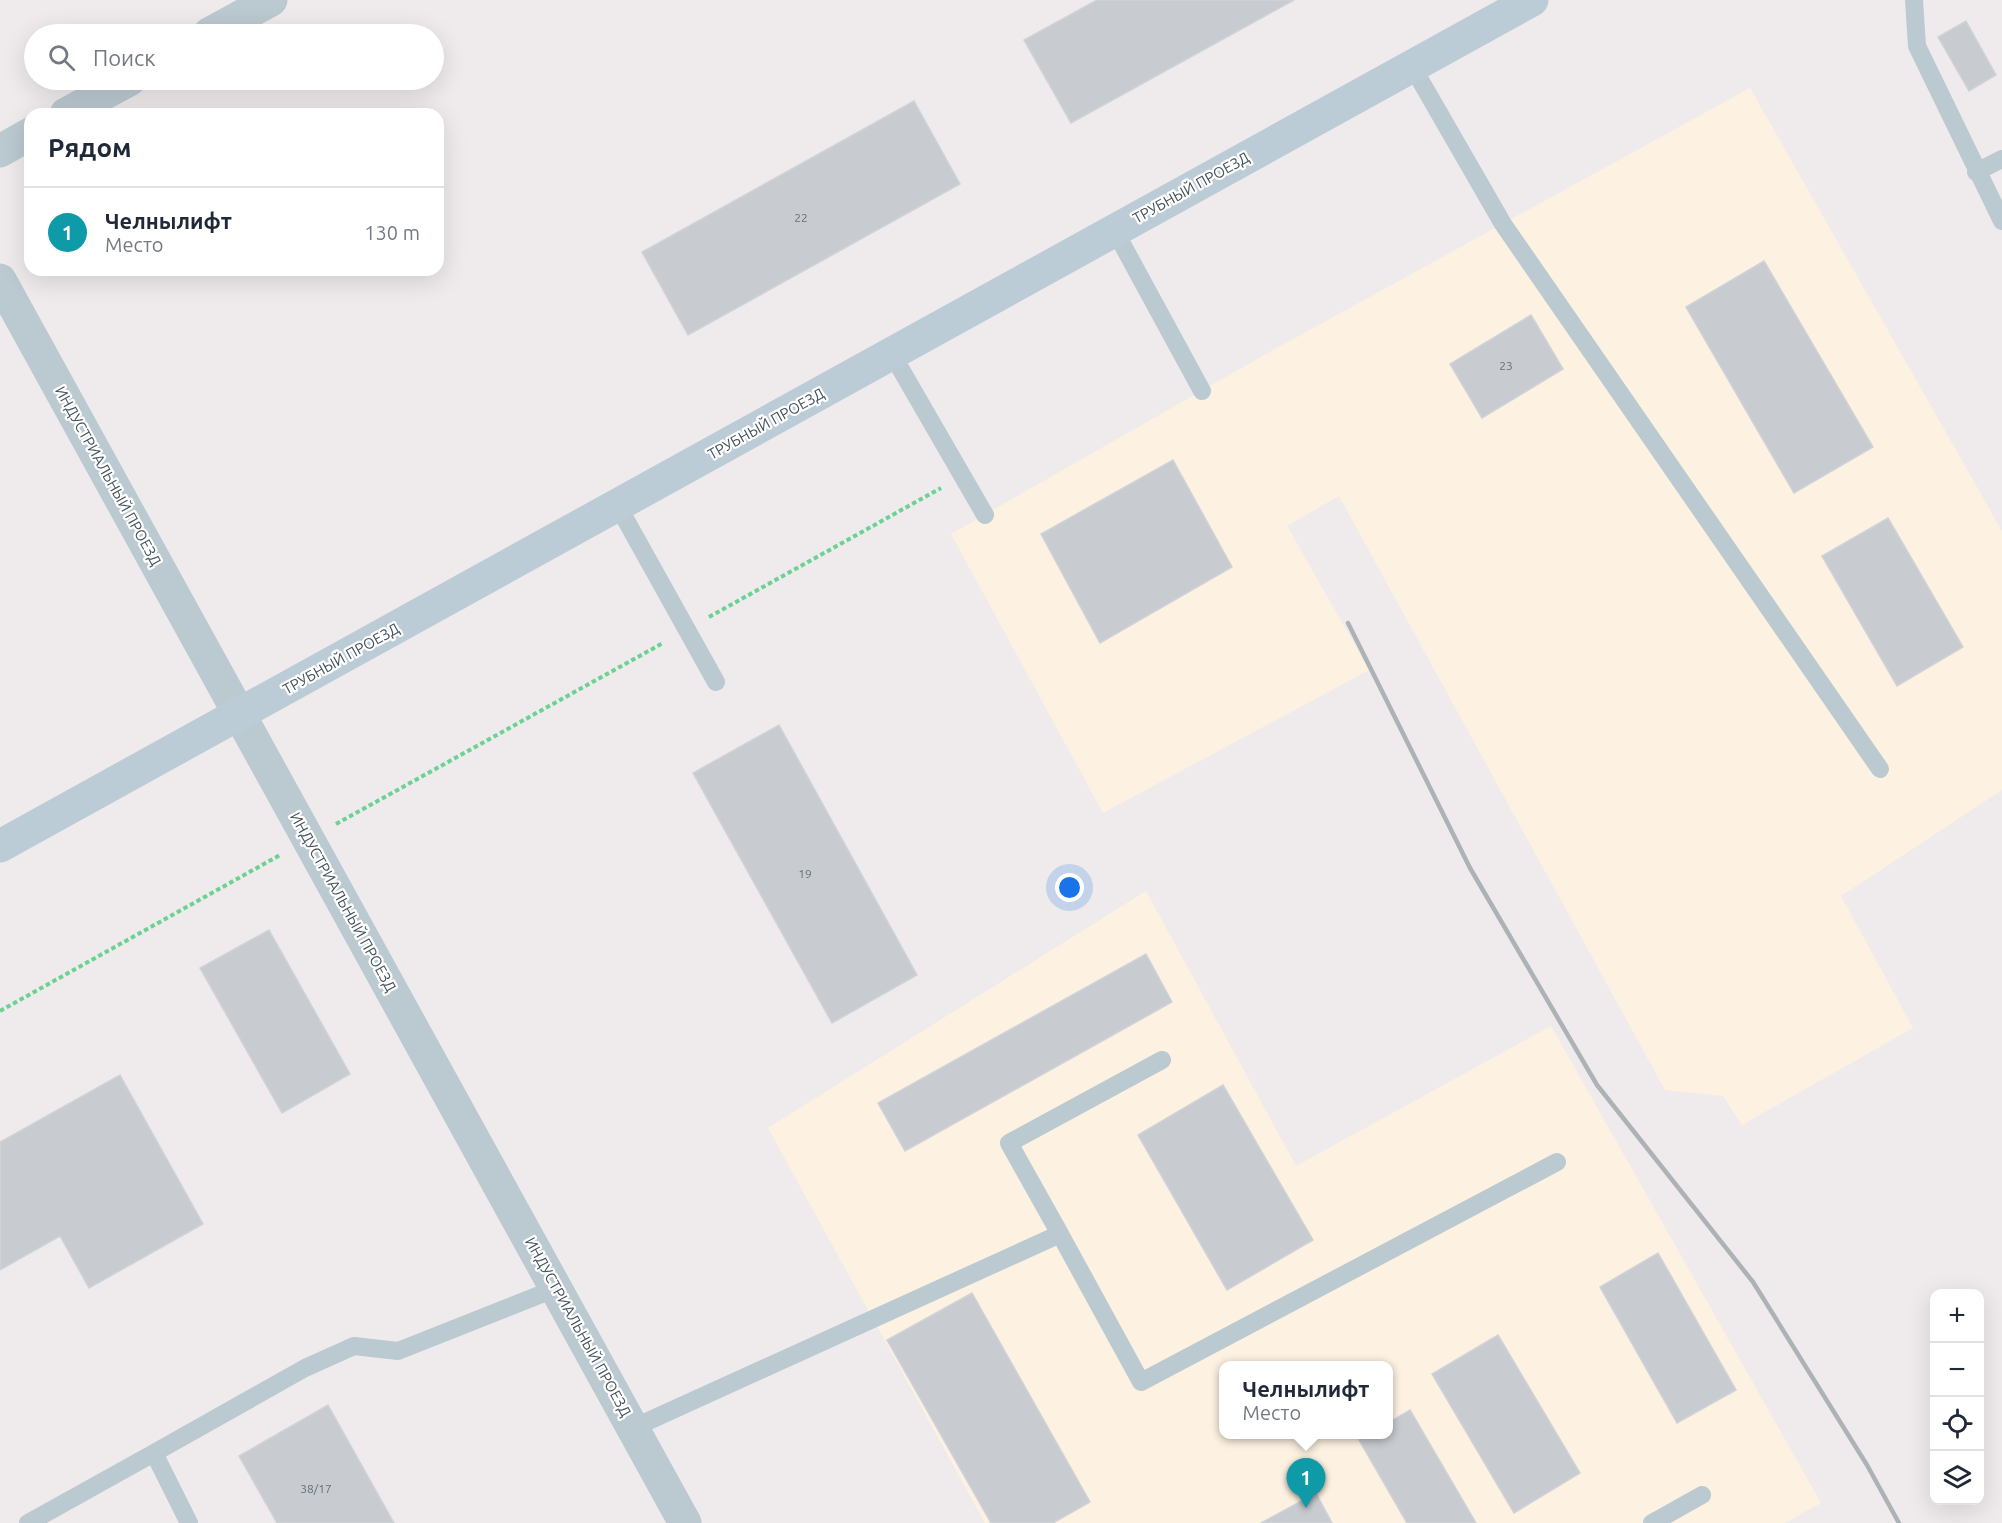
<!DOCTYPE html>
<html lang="ru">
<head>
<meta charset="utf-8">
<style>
  body { margin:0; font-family:Ubuntu,sans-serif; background:#f6f6f7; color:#1f2937 }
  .controls { position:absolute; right:18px; bottom:18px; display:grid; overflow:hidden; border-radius:12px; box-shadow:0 6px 24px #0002 }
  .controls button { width:54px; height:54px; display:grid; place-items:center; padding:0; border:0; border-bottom:2px solid #e0e1e3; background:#fff; color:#1f2937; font:30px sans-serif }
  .you { position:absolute; left:1070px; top:888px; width:21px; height:21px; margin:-15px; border:4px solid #fff; border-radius:50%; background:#1a73e8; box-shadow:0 0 0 9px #1a73e833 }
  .badge { display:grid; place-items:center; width:39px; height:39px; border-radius:50%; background:#0b8043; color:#fff; font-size:20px; font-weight:700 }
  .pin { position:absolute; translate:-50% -50px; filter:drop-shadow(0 2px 3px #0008) }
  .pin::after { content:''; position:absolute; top:32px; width:21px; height:18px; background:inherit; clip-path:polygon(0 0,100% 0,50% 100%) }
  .popup { position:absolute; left:1219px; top:1361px; width:174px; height:78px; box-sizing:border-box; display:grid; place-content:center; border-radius:12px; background:#fff; filter:drop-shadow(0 2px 4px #0005); font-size:20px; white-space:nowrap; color:#747a83 }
  .popup b { font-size:22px; color:#1f2937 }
  .popup::after { content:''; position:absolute; left:50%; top:100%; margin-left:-12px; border:12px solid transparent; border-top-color:#fff }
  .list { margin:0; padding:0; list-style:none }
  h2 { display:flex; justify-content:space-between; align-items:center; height:78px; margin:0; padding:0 24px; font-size:26px }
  h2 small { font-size:20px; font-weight:400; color:#747a83 }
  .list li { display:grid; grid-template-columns:39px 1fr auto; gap:18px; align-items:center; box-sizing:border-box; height:90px; padding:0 24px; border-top:2px solid #e0e1e3 }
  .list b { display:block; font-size:22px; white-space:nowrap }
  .list p { margin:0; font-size:20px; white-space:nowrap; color:#747a83 }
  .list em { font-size:20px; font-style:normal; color:#747a83 }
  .icon { flex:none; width:33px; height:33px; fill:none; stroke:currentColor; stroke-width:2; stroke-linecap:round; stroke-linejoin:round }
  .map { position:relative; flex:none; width:2002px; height:1523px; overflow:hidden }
  .search { position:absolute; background:#fff; box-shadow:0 6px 24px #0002; left:24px; top:24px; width:420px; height:66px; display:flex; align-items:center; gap:15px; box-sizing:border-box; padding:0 21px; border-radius:33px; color:#747a83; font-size:22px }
  .panel { position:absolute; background:#fff; box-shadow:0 6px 24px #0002; left:24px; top:108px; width:420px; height:168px; border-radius:18px }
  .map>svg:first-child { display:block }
</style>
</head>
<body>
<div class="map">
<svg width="2002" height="1523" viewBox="0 0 2002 1523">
  <rect width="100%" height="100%" fill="#efebec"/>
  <path fill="#fdf1e1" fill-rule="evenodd" d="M1750,88l252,443v259l-161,106 72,132 -171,97 -19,-29 -58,-6 -326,-594 -52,30 82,144 -266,143 -152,-279 315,-180z
    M1146,891l150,275 255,-140 270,477 -36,20h-800l-217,-395zM1224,1366h164v68h-164z"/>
  <path fill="#c8ccd1" stroke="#cfd3d8" stroke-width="1.5" d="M1097,0h197l-223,123 -47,-83z
    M1966,21l30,54 -27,16 -31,-54z
    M914,101l46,83 -272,151 -46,-83z
    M1764,261l109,186 -79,46 -108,-186z
    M1531,315l32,54 -81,49 -32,-54z
    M1173,460l59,107 -132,76 -59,-109z
    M1888,518l75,129 -66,39 -75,-130z
    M779,725l138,250 -85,48 -139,-250z
    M269,930l81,144 -68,39 -82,-145z
    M1146,954l26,48 -267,149 -27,-48z
    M120,1075l83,149 -114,64 -29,-52 -60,34v-128z
    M1223,1085l90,155 -86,50 -89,-155z
    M1658,1253l78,137 -59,33 -77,-136z
    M972,1293l118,209 -37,21h-62l-104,-183z
    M1498,1335l82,138 -66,40 -82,-139z
    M328,1405l66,118h-117l-38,-67z
    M1410,1410l66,113h-69l-48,-83 10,-6h19v-11z
    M1316,1493l16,30h-71z"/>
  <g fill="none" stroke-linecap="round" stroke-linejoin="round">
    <path stroke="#6ad292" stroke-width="4" stroke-dasharray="4.5 3" stroke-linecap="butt" d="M709,617l232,-129
      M336,824l327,-181
      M0,1011l280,-156"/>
    <path stroke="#bbc9d0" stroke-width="18" d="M1914,0l3,46 85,175
      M1412,66l91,158 377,545
      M1976,172l26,-13
      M1115,231l87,160
      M892,354l93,161
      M618,506l98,176
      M1060,1234l81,148 416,-220
      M633,1428l427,-194 -51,-91 153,-83
      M28,1523l126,-70
      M189,1523l-35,-70 151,-85 49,-22 44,5 159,-63
      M1652,1523l50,-28"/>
    <path stroke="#bbc9d0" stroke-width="33" d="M209,34l62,-34
      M66,114l63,-34
      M0,151l30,-17
      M0,280l685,1243"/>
    <path stroke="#bcccd7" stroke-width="33" d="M0,846l1532,-846"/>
    <path stroke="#adb2b7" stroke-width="4.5" d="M1348,623l122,245 127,217 156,197 114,183 32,58"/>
  </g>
  <g text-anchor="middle" stroke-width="4.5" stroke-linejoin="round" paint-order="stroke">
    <g font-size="12" fill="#647078">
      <text x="801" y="222">22</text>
      <text x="1506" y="370">23</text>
      <text x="805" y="878">19</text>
      <text x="316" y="1493">38/17</text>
    </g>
    <g font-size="15" fill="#43525a" stroke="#fff">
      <text transform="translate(1191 188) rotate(-29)" y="5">ТРУБНЫЙ ПРОЕЗД</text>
      <text transform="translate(766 424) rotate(-29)" y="5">ТРУБНЫЙ ПРОЕЗД</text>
      <text transform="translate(108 476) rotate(61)" y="5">ИНДУСТРИАЛЬНЫЙ ПРОЕЗД</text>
      <text transform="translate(341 659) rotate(-29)" y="5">ТРУБНЫЙ ПРОЕЗД</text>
      <text transform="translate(343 902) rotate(61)" y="5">ИНДУСТРИАЛЬНЫЙ ПРОЕЗД</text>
      <text transform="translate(578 1327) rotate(61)" y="5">ИНДУСТРИАЛЬНЫЙ ПРОЕЗД</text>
    </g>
  </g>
</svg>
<div class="controls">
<button>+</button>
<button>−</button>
<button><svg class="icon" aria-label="locate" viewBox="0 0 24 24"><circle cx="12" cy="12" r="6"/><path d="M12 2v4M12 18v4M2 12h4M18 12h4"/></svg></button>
<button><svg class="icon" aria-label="layers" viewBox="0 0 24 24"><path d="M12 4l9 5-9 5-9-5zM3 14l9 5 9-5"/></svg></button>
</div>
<div class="you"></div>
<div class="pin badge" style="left:1306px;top:1508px;background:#0f9aa8">1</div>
<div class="popup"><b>Челнылифт</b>Место</div>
<div class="search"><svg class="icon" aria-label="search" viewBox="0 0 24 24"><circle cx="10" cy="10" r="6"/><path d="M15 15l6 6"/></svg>Поиск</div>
<section class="panel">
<h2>Рядом<small></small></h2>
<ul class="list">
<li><span class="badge" style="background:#0f9aa8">1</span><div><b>Челнылифт</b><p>Место</p></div><em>130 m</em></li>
</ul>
</section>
</div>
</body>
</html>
